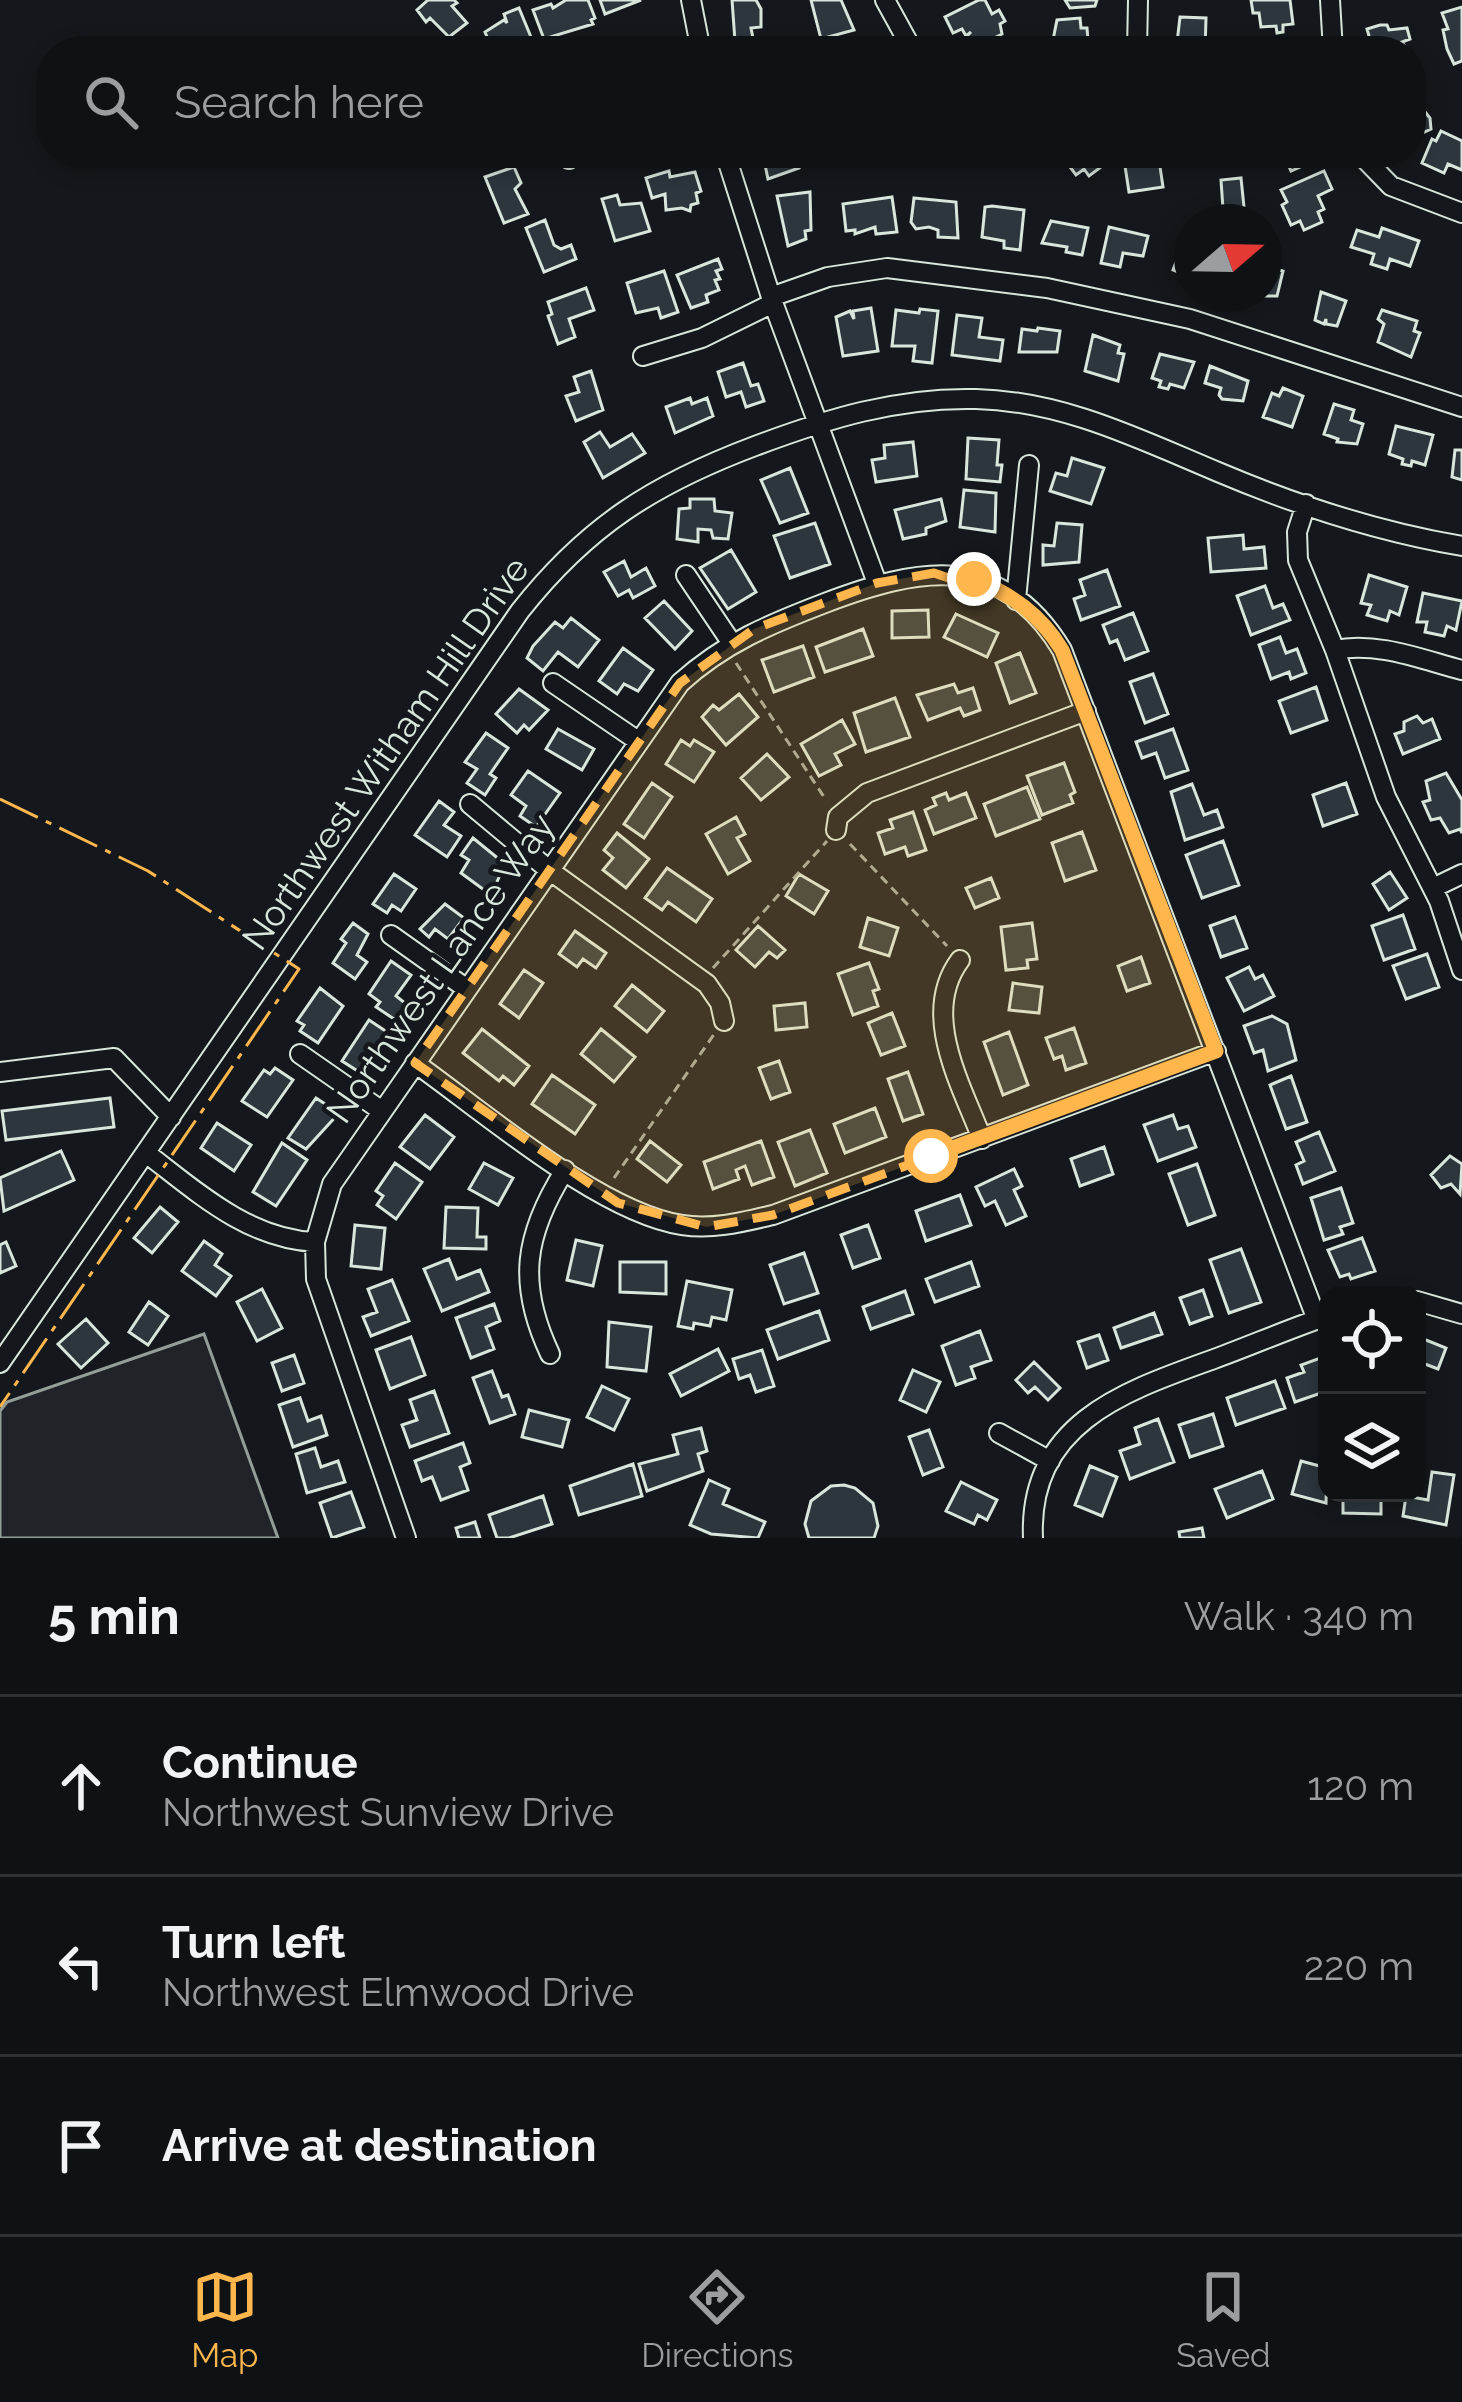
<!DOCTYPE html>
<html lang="en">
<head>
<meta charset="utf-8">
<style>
  body { margin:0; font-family:Raleway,sans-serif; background:#181b1e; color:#f1f3f6 }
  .controls { position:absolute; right:36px; bottom:36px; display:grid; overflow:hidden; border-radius:24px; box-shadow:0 6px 18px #0003 }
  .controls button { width:108px; height:108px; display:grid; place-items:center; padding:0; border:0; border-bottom:3px solid #2f3234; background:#0f1215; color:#f1f3f6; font:60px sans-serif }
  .compass { position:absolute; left:1174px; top:204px; width:108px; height:108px; border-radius:50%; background:#0f1215; box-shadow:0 6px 18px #0003; rotate:70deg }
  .stop { position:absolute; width:36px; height:36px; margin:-27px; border:9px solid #ffb74d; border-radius:50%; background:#fff }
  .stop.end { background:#ffb74d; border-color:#fff; box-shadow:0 3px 12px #0008 }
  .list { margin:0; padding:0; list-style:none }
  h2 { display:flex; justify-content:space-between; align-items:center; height:156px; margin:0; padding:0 48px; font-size:51px }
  h2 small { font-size:39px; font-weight:400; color:#9b9ea0 }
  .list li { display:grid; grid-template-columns:78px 1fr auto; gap:36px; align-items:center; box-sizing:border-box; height:180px; padding:0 48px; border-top:3px solid #2f3234 }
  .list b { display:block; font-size:45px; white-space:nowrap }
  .list p { margin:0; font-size:39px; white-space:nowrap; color:#9b9ea0 }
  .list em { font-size:39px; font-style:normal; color:#9b9ea0 }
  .icon { flex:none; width:66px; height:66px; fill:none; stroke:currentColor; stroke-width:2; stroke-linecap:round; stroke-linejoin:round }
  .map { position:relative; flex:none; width:1462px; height:1538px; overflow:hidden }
  .search { position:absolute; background:#0f1215; box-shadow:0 6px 18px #0003; left:36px; right:36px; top:36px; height:132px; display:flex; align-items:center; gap:30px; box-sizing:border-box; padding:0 42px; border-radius:48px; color:#9b9ea0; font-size:45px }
  .sheet { height:696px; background:#0f1215 }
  nav { display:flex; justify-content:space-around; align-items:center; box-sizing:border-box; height:168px; border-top:3px solid #2f3234; background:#0f1215; font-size:33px; color:#9b9ea0 }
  nav a { display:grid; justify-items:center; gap:6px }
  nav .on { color:#ffb74d }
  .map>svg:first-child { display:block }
</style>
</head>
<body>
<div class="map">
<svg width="1462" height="1538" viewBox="0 0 1462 1538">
  <rect width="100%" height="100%" fill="#14181c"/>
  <path fill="#202428" stroke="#939e99" stroke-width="3" d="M204,1334l74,204h-278v-127l7,-9z"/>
  <path fill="#2c363c" stroke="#d8e6dc" stroke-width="3" d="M428,0h26l3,3 -5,3 15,17 -18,14 -19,-19 -4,4 -9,-12z
    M566,0h22l7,18 -4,2 2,4 -49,15 -11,-29 18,-6 2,4z
    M600,0h41l-36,14z
    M732,0h24l5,9v18l-10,1 2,10 -18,3z
    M811,0h30l13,30 -33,9z
    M979,0h6l7,14 7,-4 6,11 -5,3 2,10 -31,16 -6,-12 6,-6 -5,4 -4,-7 -9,4 -8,-16z
    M1065,0h32l-2,6 -25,2z
    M1251,0h39l3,24 -10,1v7l-6,1 -1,-7 -15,1 -2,-14h-6z
    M1462,7v54l-8,3 -7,-15 -4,-19 5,-1 -6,-16z
    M519,8l14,34 -22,9h-18l-8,-19 19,-12 3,3 -3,-9z
    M1180,17l26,1 -1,33h-29z
    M1080,18l1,10h6l1,12 11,-1v12h-40v-8l-6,-3 4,-20z
    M1380,25h7l2,5 18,-2 3,11 -8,3 6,9 -35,-1 -6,-21z
    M1422,108l8,10 1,11 -20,9v-23z
    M1441,131l21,10v29l-14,-6 -4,9 -22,-10 10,-24 4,2z
    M761,153h34l4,15 -31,11 -3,-14 3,-1 -3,-11z
    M1064,153h32l9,11 -16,12 -5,-7 -8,6 -15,-20z
    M1140,153h18l5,34 -34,5 -4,-26 16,-2z
    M1283,153h30l3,7 -25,11z
    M514,167l7,16 -6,6 13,25 -24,9 -19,-46z
    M669,171l1,6 25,-5 6,19 -5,2 2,10 -7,2 -1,6 -8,-3 -16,2 -1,-16 -13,4 -6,-20z
    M1324,171l8,18 -14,7 6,13 -6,3 4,10 -18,8 -4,-9 -9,4 -9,-20 5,-3 -6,-12z
    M1241,178l3,29 -16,4 -5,-2 -2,-29z
    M810,192l1,38 -6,1 1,8 -18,7 -11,-50z
    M617,195l3,10 21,-2 9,28 -35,10 -13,-42z
    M892,197l5,35 -21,2 -1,-7 -20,7v-4l-9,1 -3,-27z
    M914,198l42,4 2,36 -20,-1v-7l-9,-3 -13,2 -5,-7z
    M992,206l32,4 -4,40 -16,-2v-7l-22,-4 3,-30z
    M545,220l9,25 7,4 10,-4 5,14 -32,13 -18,-44z
    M1051,221l37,7 -6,27 -16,-3 1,-5 -25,-4z
    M1109,227l39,9 -5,20 -20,-3 -3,14 -19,-4z
    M1382,228l37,13 -9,25 -20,-7 -3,10 -16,-5 3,-10 -23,-7 6,-17 22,7z
    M1184,241l8,2v27l-9,4 -10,-4z
    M718,259l4,10 -6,2 4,8 -5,1 4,10 -13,5 2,7 -17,6 -14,-33z
    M1264,266l19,5 -6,25h-25l-1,4 -18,-4 31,-2z
    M664,271l14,41 -17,6 -3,-10 -22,5 -9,-30z
    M586,288l8,22 -25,9 6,18 -17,7 -10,-28 4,-2 -4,-12z
    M1321,292l25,9 -9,25 -11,-2v-5l-2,5 -9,-4z
    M871,308l7,43 -35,5 -7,-39 14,-6 4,8 -1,-8z
    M920,309l18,2 -6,52 -19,-2 2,-15h-23l4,-36 23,3z
    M1382,310l35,11 -3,10 6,2 -9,24 -33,-15 6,-18 -6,-5z
    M957,315l25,3 -3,19 24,3 -3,21 -48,-6z
    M1038,328l22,3 -3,21h-38l3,-23 15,2z
    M1093,335l27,10 -2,8 6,1 -6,27 -33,-10z
    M1160,354l34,8 -10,26 -14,-4 -2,5 -9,-2 2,-6 -9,-3z
    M743,363l8,23 7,-2 6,17 -18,6 -5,-15 -15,5 -8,-25z
    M1210,366l38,15 -5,20 -21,-2 -3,-4 2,-7 -16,-5z
    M591,371l12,39 -27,11 -10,-25 13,-4 -5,-15z
    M1283,388l20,8 -11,31 -29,-10 9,-24 7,3z
    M690,398l2,6 15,-6 6,18 -38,17 -9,-26z
    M1334,404l20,6 -3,10 12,4 -6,20 -20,-2 1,-3 -14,-5z
    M1396,426l37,9 -8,30 -13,-4 -1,5 -9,-2 1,-5 -14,-5z
    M600,432l10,15 22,-13 13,19 -42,25 -19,-36z
    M968,438l31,2 -2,25h5l-2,17 -34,-3z
    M913,442l4,34 -41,6 -4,-22 13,-2 -1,-13z
    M1455,450h7v30l-10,-3z
    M1072,458l32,10 -13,36 -41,-13 6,-18 11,3z
    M790,468l18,45 -28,10 -19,-43z
    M964,490l32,3 -1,39 -35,-5z
    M690,499h24l1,12 17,2 -4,26 -15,-1 -2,-8 -13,-1v13l-21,-3 2,-30 11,-1z
    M941,499l5,22 -20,7v6l-23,5 -8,-29z
    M815,523l15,41 -40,14 -16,-42z
    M1057,523l25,2 -3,37 -36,3v-20l11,1z
    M1243,535l1,14 20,-2 2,21 -55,4 -3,-34z
    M731,550l25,42 -28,17 -28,-41z
    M624,561l7,16 15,-9 9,18 -22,12 -4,-8 -11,6 -14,-24z
    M1107,570l13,36 -39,14 -7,-21 11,-4 -5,-15z
    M1369,575l38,12 -8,28 -9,-4 -3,10 -20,-6 4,-10 -10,-2z
    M1265,586l8,22 10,-4 7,16 -39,15 -14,-39z
    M1423,593l39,8 -6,29 -9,-4 -3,10 -19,-4 2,-10h-10z
    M664,601l28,30 -17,18 -30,-31z
    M928,610l1,27 -37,1v-27z
    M1133,613l15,38 -23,9 -8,-20 -7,3 -7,-18z
    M956,614l42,19 -11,24 -43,-20z
    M571,618l28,22 -21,27 -20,-15 -15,19 -16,-13 6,-12 22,-24 8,6z
    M863,629l10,27 -48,16 -9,-25z
    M1280,637l6,16 11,-4 9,24 -15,6 -2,-7 -18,7 -12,-34z
    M803,646l11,31 -40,15 -12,-32z
    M623,648l30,22 -15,21 -14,-7 -7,10 -18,-13z
    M1020,653l16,40 -26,10 -14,-40z
    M1153,674l15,40 -23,9 -15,-41z
    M954,684l4,9 15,-5 7,22 -16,6 -4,-8 -32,12 -11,-25z
    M1316,687l11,33 -36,13 -12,-32z
    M519,689l29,21 -19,20 -5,-5 -7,8 -21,-19z
    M739,694l19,23 -32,28 -24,-28 11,-12 6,5z
    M895,698l15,39 -44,15 -12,-39z
    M1417,716l6,7 9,-4 8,20 -37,15 -8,-20 9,-3v-9z
    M842,720l13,24 -20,10 6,11 -22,11 -18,-32z
    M558,729l36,20 -12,21 -36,-21z
    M1173,729l15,41 -23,8 -9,-25 -14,5 -6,-16z
    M486,733l22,15 -18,26 6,4 -11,17 -18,-12 10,-14 -12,-7z
    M681,740l9,6 4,-6 20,12 -20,30 -28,-18z
    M767,754l22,23 -28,23 -20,-22z
    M1064,763l11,29 -5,3 3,8 -31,12 -15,-39z
    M528,771l32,22 -24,34 -16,-11 6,-10 -15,-11z
    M1446,773l16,27v33l-2,-4 -11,4 -9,-15 -9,2 -8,-18 7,-2 -4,-19z
    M652,783l20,14 -28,41 -20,-14z
    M1346,783l11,31 -34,12 -10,-31z
    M1192,784l12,31 13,-5 6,17 -38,13 -14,-48z
    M1027,787l13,32 -44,17 -12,-32z
    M946,793l3,7 17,-7 10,25 -42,16 -9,-24 11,-5 -3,-7z
    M439,801l15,11 -10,13 17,11 -14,21 -32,-22z
    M913,812l13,38 -18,6 -3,-9 -20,7 -7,-21 15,-5 -3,-8z
    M736,817l9,17 -8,4 13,23 -22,13 -22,-40z
    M1082,832l14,38 -31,11 -13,-38z
    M617,833l32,26 -23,29 -23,-18 10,-12 -9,-8z
    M473,838l32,26 -14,31 -30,-22 8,-13 -8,-5z
    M1223,841l16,44 -37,13 -16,-43z
    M667,868l45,31 -16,23 -28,-20 -6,8 -17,-12z
    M1390,872l17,26 -18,12 -16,-26z
    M394,874l22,15 -15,22 -9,-6 -5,8 -14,-9z
    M799,874l29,17 -14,23 -28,-18z
    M991,878l8,20 -24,10 -9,-20z
    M445,904l19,14 -16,21 -13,-10 -6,8 -9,-8z
    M1403,915l12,34 -31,11 -12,-34z
    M1235,917l12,31 -26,9 -11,-31z
    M868,918l30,10 -9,28 -29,-9z
    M353,923l15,11 -11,21 10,7 -12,17 -22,-16 13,-20 -5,-4z
    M1032,923l5,36 -10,1 1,8 -22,2 -5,-43z
    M758,926l27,24 -8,8 -8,-6 -14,15 -19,-17z
    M575,931l31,22 -10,15 -13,-9 -6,8 -18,-13z
    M1427,954l12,33 -33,12 -13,-33z
    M1141,957l9,26 -23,8 -9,-25z
    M391,961l20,14 -15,21 14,11 -10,16 -24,-16 4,-5 -11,-8z
    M869,963l10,26 -6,2 5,15 -25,9 -15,-41z
    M1249,967l6,12 8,-4 11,21 -30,15 -17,-33z
    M524,970l19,13 -24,35 -19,-14z
    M1013,983l29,4 -3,26 -30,-3z
    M632,985l32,26 -17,21 -32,-26z
    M320,988l23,18 -25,37 -18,-12 4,-6 -7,-4z
    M805,1003l2,24 -31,3 -2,-24z
    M892,1013l13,33 -24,9 -13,-32z
    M1272,1016l15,8 9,36 -28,11 -5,-21 -9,3 -10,-27z
    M369,1020l18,12 -23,43 -22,-14z
    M1074,1028l12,35 -20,7 -4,-14 -8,3 -8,-21z
    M482,1029l47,37 -15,19 -11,-9 -4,5 -36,-28z
    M601,1029l34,28 -21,25 -33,-28z
    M1009,1032l19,53 -25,10 -19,-53z
    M779,1061l11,31 -19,7 -12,-31z
    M275,1068l18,12 -26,37 -25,-16 22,-31 6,4z
    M908,1072l15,42 -20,7 -15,-42z
    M552,1075l43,30 -20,29 -43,-30z
    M1291,1076l16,46 -21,7 -16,-44z
    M110,1098l4,29 -108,13 -4,-29z
    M316,1098l23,15 -33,36 -18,-11z
    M875,1108l11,29 -41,16 -11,-29z
    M425,1115l29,22 -24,32 -30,-22z
    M1173,1115l5,14 10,-3 8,21 -38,14 -14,-36z
    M217,1123l34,22 -17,26 -33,-23z
    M810,1130l17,43 -32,13 -17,-44z
    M1319,1132l16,39 -32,13 -7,-19 8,-4 -8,-19z
    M650,1141l31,24 -14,17 -30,-23z
    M761,1141l13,36 -22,8 -7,-19 -9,4 3,9 -26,10 -9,-27z
    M282,1143l25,17 -31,46 -23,-14z
    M1104,1147l9,27 -33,12 -9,-27z
    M61,1151l13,29 -70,31 -4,-33z
    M1450,1156l12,8 -2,30 -9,-10 -10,4 -10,-13z
    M395,1163l27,19 -26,37 -19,-14 6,-9 -7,-5z
    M484,1163l29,15 -15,27 -29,-16z
    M1197,1164l18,51 -27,10 -19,-51z
    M1014,1169l8,17 -8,4 12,26 -20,9 -11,-24 -10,5 -9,-19z
    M1341,1188l12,35 -13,4 3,7 -19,6 -13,-42z
    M960,1195l11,30 -45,16 -10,-30z
    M160,1207l18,15 -26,31 -18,-15z
    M446,1207l32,1 -1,29h9v12l-42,-1z
    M355,1225l30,3 -4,41 -30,-3z
    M868,1225l12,33 -27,10 -12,-33z
    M1362,1238l13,33 -24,8 -2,-5 -9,3 -12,-27z
    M576,1240l26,6 -9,40 -26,-6z
    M204,1241l18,13 -7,11 16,11 -15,20 -34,-25z
    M6,1242l10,24 -16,7v-28z
    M1241,1249l20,53 -32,11 -19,-53z
    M804,1253l14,40 -34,11 -14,-39z
    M449,1259l8,20 23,-9 9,22 -47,19 -18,-42z
    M620,1262h46v32l-46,-2z
    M971,1262l8,24 -44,16 -9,-23z
    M392,1280l17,41 -38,15 -8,-19 14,-5 -9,-23z
    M687,1281l45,9 -6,30 -14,-3 -2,9 -16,-3 -1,6 -15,-3z
    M262,1289l20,39 -25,13 -20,-39z
    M1203,1290l9,26 -22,8 -10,-26z
    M905,1291l8,23 -42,15 -8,-22z
    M149,1302l19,14 -20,29 -19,-13z
    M494,1304l6,17 -14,6 8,22 -23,9 -15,-40z
    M819,1311l10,29 -51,19 -11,-29z
    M1154,1313l8,21 -41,14 -7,-20z
    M86,1319l22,24 -27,25 -23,-24z
    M609,1322l42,5 -5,44 -39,-4z
    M980,1331l11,29 -20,7 4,11 -19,7 -14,-39z
    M1099,1335l9,25 -21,8 -9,-26z
    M411,1337l14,38 -35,14 -14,-39z
    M1421,1338l25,10 -8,21 -21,-8z
    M718,1349l11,22 -48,25 -11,-22z
    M762,1350l12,36 -18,6 -6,-17 -11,4 -6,-20z
    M294,1355l10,28 -22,8 -10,-28z
    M1323,1357l4,34 -32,11 -8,-24 17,-6 -3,-7z
    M1034,1362l26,26 -12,12 -13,-13 -7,6 -12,-13z
    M913,1370l27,12 -14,30 -26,-12z
    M492,1371l10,26 6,-2 7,19 -25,9 -17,-45z
    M1275,1381l10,27 -49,17 -9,-27z
    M602,1386l27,13 -15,31 -27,-13z
    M434,1391l15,42 -39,14 -8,-22 15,-5 -7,-20z
    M300,1398l8,23 13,-5 6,19 -34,12 -14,-42z
    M529,1410l40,10 -7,27 -40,-10z
    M1213,1414l10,32 -33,11 -11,-32z
    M1158,1419l16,43 -44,17 -10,-28 20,-7 -5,-16z
    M701,1428l6,23 -9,3 5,17 -56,20 -8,-27 39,-10 -5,-19z
    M929,1430l14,37 -20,8 -14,-38z
    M463,1443l7,20 -10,4 8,23 -27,10 -9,-23 -10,4 -7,-20z
    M315,1448l6,19 17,-6 7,21 -38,11 -11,-39z
    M1301,1461l26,7 -1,35 -34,-9z
    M633,1464l9,32 -63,19 -9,-29z
    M1090,1466l27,11 -15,39 -27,-11z
    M1262,1471l11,28 -46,19 -12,-29z
    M1432,1472l22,3 -8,50 -43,-9 3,-20 22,4z
    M709,1480l20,9 -6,15 42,18 -7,16 -47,-4 -21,-9z
    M961,1482l36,18 -10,20 -9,-5 -4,9 -28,-13z
    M844,1485l11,3 18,15 5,23 -4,12h-65l-4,-14 6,-23 20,-15z
    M351,1492l13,35 -32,11 -12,-35z
    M1343,1493h38v21l-38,-1z
    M543,1496l9,28 -43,14h-12l-8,-23z
    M475,1522l5,16h-21l-3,-10z
    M1202,1528l2,10h-24l-1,-6z"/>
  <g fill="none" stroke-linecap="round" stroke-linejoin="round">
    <defs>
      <path id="minor" d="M691,0l10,51
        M885,0l28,51
        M1330,0l3,51
        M1137,51l1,-51
        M725,153l46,144 106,286
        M1359,153l32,33 71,27
        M569,159l6,-6
        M771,297l57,-20 59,-9 160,20 143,31 272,88
        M643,356l59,-18 71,-35
        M1306,504l-9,28 1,28 37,90 51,147 53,104 23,69
        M686,575l45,67
        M1016,600l13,-135
        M1335,650c41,-9 88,10 127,20
        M553,683l85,58
        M470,804l79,66 158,114 13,19 4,18
        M836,830l2,-13 29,-24 219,-82
        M1433,888l29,-14
        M391,935l76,54
        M960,960c-40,54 1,124 22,179
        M300,1054l82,57
        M415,1063c69,49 186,150 267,162 31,5 61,-3 91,-10l443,-164
        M0,1072l114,-14 57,59
        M146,1153c51,39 102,86 169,89
        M1417,1301l45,13
        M550,1354c-33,-70 -26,-119 15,-184
        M0,1363l520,-752c67,-85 134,-127 235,-165 72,-27 142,-49 221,-47 87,2 163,40 242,73 78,33 161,60 244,74
        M999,1433l51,28
        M406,1538l-90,-259 -1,-37 17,-58 348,-501c44,-40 90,-59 145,-80 92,-35 177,-53 237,47l255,670
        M1033,1538c-5,-115 92,-147 181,-179 38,-14 75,-30 113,-43"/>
    </defs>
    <use href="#minor" stroke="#d8e6dc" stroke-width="22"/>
    <path stroke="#9da8a2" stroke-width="3" stroke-dasharray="9 6" stroke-linecap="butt" d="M736,663l90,137
      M850,844l97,102
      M713,968l114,-127
      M614,1178l101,-145"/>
    <use href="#minor" stroke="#14181c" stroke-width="18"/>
    <path stroke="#ffb74d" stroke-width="3" stroke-dasharray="42 9 6 9" stroke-linecap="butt" d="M0,799l148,72 151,98 -299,438"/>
  </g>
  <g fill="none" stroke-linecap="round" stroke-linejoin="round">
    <path stroke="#ffb74d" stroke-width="15" d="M931,1156l285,-105 -154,-401c-21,-35 -51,-56 -88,-71"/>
  </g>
  <path fill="#ffb74d" fill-opacity="0.2" stroke="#ffb74d" stroke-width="9" stroke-dasharray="24 15" stroke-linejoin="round" d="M934,573l85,29 43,48 154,401 -443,164 -67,12 -88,-24 -203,-140 265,-380 74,-54 123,-46z"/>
  <g text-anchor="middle" stroke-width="9" stroke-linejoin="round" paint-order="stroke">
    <g font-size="36" fill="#d8e6dc" stroke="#14181c">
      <text transform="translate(385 753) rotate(-55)" y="13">Northwest Witham Hill Drive</text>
      <text transform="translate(440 968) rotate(-55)" y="13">Northwest Lance Way</text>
    </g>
  </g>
</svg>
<div class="controls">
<button><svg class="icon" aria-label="locate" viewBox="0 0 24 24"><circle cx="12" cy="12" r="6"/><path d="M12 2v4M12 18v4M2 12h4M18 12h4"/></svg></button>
<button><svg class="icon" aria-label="layers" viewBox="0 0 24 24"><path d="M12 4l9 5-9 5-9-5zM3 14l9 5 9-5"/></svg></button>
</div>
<svg class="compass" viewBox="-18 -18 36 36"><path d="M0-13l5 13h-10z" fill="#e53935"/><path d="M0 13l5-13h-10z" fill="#9b9ea0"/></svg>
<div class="stop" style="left:931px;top:1156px"></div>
<div class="stop end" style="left:974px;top:579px"></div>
<div class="search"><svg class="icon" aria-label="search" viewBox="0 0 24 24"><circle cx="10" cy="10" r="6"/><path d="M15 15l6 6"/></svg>Search here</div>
</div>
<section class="sheet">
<h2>5 min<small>Walk · 340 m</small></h2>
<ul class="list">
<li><svg class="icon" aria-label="ahead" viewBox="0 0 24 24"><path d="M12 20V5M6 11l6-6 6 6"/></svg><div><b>Continue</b><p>Northwest Sunview Drive</p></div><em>120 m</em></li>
<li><svg class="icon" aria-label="left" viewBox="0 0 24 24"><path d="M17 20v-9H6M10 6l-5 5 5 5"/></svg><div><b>Turn left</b><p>Northwest Elmwood Drive</p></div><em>220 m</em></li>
<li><svg class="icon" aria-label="arrive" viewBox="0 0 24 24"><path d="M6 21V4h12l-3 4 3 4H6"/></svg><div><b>Arrive at destination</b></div></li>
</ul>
</section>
<nav>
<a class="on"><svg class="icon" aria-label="map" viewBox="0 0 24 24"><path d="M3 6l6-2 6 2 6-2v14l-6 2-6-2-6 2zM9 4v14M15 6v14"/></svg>Map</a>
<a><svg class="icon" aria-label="directions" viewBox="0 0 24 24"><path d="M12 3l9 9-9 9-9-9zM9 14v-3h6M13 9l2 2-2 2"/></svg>Directions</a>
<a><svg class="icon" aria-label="saved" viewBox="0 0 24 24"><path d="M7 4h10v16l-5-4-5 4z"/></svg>Saved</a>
</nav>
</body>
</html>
